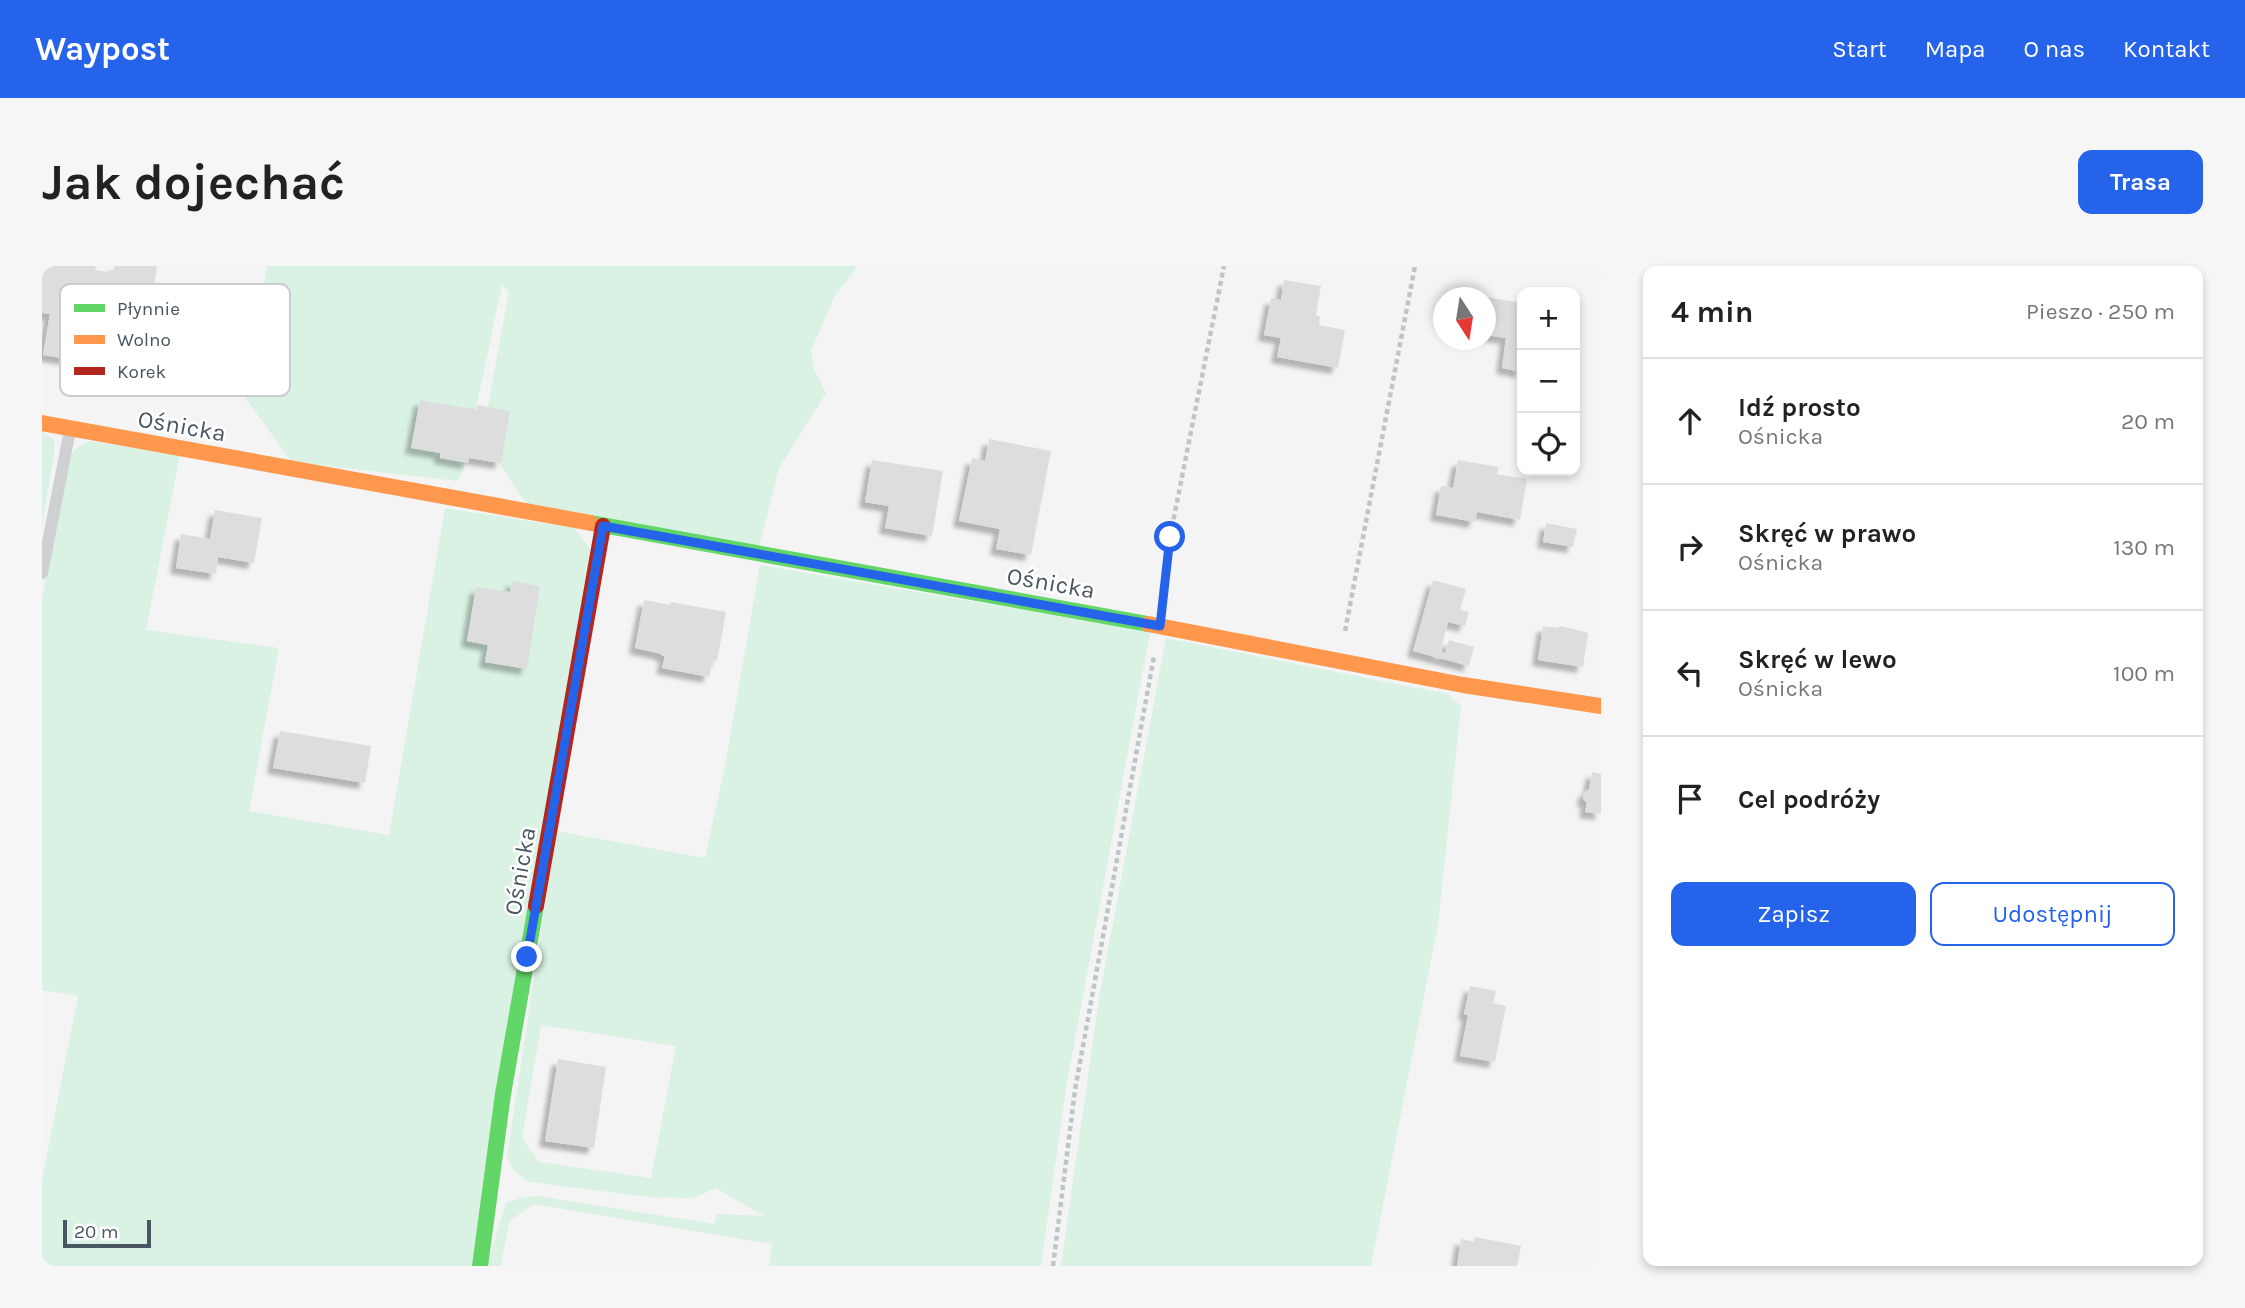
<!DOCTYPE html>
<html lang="pl">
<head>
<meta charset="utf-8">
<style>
  body { margin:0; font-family:Karla,sans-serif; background:#f6f6f6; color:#222 }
  .controls { position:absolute; right:21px; top:21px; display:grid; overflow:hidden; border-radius:14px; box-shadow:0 4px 10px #0003 }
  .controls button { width:63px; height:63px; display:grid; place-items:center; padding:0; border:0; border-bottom:2px solid #e0e0e0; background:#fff; color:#222; font:35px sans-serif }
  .compass { position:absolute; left:1391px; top:21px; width:63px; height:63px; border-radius:50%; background:#fff; box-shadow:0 4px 10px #0003; rotate:168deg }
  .scale { position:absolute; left:21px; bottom:18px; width:88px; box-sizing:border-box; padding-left:7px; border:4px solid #4a5661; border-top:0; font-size:19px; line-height:24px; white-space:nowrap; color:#4a5661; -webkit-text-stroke:5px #fff; paint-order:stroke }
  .stop { position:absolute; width:21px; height:21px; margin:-16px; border:5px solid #2563eb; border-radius:50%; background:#fff }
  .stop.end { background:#2563eb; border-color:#fff; box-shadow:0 2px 7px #0008 }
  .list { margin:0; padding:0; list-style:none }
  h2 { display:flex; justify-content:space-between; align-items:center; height:91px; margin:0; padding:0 28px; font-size:30px }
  h2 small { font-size:23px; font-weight:400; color:#767676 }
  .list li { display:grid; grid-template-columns:46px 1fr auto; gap:21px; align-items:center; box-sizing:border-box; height:126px; padding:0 28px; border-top:2px solid #e0e0e0 }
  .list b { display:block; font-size:26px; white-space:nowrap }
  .list p { margin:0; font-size:23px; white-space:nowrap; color:#767676 }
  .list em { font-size:23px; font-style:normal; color:#767676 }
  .actions { display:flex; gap:14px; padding:21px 28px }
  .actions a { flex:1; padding:16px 0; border:2px solid #2563eb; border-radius:14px; text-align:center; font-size:24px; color:#2563eb }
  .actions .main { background:#2563eb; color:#fff }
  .icon { flex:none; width:38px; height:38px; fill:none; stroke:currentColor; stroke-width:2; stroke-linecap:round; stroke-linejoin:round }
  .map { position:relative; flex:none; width:1559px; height:1000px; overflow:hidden; border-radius:14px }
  header { display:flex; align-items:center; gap:42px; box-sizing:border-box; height:98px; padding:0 35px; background:#2563eb; color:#fff }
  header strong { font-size:33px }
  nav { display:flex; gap:38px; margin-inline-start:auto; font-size:24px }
  .intro { display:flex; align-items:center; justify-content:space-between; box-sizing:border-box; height:168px; padding:0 42px }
  h1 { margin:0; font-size:49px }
  .button { padding:18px 32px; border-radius:14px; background:#2563eb; color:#fff; font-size:24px; font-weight:700 }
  main { display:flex; gap:42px; padding:0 42px }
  aside { flex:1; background:#fff; border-radius:14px; box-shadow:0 4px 10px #0003 }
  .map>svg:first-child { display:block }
</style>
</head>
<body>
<header>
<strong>Waypost</strong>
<nav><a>Start</a><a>Mapa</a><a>O nas</a><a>Kontakt</a></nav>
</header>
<div class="intro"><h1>Jak dojechać</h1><a class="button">Trasa</a></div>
<main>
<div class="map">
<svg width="1559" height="1000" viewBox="0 0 1559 1000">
  <defs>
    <filter id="shadow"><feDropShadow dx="-6" dy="6" stdDeviation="2" flood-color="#0004"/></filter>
  </defs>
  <rect width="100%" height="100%" fill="#f4f4f4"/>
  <path fill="#d9f2e3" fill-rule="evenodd" d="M225,0h591l-23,29 -24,56 3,18 12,24 -47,75 -20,79 -233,-44 -44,-64 27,-148 -7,-6 -39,186 -6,10 -165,-19 -47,-64z
    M0,166l12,8 1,8 -13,78z
    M47,175l91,14 -34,175 133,18 -30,163 140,24 56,-327 129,20 18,23 -118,715h-432v-86l36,-184 -36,-6v-392l27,-139 7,-11z
    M718,299l390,67 -84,456 -25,178h-272l3,-22 -239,-40 -24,18 -8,44h-14l19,-63 15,-5 17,-2 176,28 3,-10 47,2 -48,-28 -23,10 -45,-1 -119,-15 -15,-12 -7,-13 49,-326 149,27 20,-92zM499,759l135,21 -25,132 -112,-16 -17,-24z
    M1124,372l282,56 13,12 -23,219 -67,341h-310l38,-268z"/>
  <path fill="#ddddde" filter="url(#shadow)" d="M0,0h54l-1,4 18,3 1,-7h43l-9,63 -42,-6v-3l-13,-2 -6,44 -44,-7 7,-41 -8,-1z
    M1242,14l37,6 -5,29 4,1 -1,9 26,5 -7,38 -61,-11 4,-19 -17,-3 7,-37 10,2z
    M1444,31l36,6v69l-20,-4 4,-30 -20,-3z
    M378,134l57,10v-5l33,6 -9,52 -32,-5 -1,5 -28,-5v-5l-29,-5z
    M947,173l62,12 -20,104 -35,-6 4,-20 -41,-8 13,-63 13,3z
    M830,194l71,11 -11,65 -47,-8 4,-22 -24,-4z
    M1416,194l41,7 -2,7 30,5 -7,41 -43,-8 -2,10 -39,-7 5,-29 12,2z
    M173,244l47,8 -8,45 -36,-6 -2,17 -40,-6 5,-34 29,5z
    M1504,257l31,6 -4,18 -30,-5z
    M1391,314l33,9 -6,21 9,2 -4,14 -17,-4 -8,30 5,1 4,-13 25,7 -5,19 -56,-15z
    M470,315l28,5 -13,83 -42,-7 3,-17 -21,-4 9,-54 34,5z
    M602,334l26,5 1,-3 55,10 -9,49 -4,-1 -4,17 -47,-9 3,-12 -4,-1 1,-1 -27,-6z
    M1501,360l14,2 4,-2 27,7 -5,34 -45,-7z
    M238,465l91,15 -6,37 -92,-15z
    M1550,506l9,2v40l-16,-2 2,-9 -4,-4 1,-6 5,-4z
    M1428,720l26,5 -3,12 13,3 -11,56 -35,-6 8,-41 -4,-1z
    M516,793l48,8 -12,81 -49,-7z
    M1433,971l46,9 -4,20h-60l4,-27 13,3z"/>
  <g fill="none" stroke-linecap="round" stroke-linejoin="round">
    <path stroke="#bcc7c4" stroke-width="4.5" stroke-dasharray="5 3.5" stroke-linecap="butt" d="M1121,329l7,-58 54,-271
      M1303,365l70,-365
      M1011,1000l22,-176 79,-434"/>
    <path stroke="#ced0d2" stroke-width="12" d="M0,307l28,-143"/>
    <path stroke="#63d668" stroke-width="16" d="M549,257l557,101
      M438,1000l23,-172 33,-188"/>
    <path stroke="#ff974d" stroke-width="16" d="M0,157l549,100
      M1106,358l315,61 138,21"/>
    <path stroke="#b3261e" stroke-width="16" d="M494,640l67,-380"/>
  </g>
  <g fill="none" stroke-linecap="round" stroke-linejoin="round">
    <path stroke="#2563eb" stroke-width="9" d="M485,691l76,-431 557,100 10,-89"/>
  </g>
  <g text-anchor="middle" stroke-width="5" stroke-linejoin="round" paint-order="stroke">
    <g font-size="24" fill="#4a5661" stroke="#fff">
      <text transform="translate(140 160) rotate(10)" y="8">Ośnicka</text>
      <text transform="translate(1009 317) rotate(10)" y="8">Ośnicka</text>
      <text transform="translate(478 605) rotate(-80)" y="8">Ośnicka</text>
    </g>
  </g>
  <rect x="18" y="18" width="230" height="112" rx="10" fill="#fff" stroke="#c9ccd0" stroke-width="2"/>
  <rect x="32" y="38" width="31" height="8" fill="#63d668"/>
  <rect x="32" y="69" width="31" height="9" fill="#ff974d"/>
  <rect x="32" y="101" width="31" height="8" fill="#b3261e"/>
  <g font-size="19" fill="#4a5661">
    <text x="75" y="49">Płynnie</text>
    <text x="75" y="80">Wolno</text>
    <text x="75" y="112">Korek</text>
  </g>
</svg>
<div class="controls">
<button>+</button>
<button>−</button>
<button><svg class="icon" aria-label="locate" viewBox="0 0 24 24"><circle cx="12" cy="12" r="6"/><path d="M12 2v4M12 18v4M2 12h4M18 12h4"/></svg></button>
</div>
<svg class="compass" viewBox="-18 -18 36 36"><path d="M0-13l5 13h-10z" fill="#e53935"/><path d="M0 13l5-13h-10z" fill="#767676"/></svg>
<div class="scale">20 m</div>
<div class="stop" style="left:1128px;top:271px"></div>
<div class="stop end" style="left:485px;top:691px"></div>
</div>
<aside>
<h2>4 min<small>Pieszo · 250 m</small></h2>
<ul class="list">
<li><svg class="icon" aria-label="ahead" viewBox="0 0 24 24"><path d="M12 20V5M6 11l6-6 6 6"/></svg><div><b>Idź prosto</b><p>Ośnicka</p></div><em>20 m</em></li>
<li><svg class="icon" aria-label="right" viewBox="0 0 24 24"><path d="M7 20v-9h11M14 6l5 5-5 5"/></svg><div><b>Skręć w prawo</b><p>Ośnicka</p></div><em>130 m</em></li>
<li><svg class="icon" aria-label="left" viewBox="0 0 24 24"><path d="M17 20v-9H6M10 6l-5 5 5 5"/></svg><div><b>Skręć w lewo</b><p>Ośnicka</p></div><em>100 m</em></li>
<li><svg class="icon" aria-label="arrive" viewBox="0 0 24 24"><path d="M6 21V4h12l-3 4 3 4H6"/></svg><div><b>Cel podróży</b></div></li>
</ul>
<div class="actions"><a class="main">Zapisz</a><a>Udostępnij</a></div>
</aside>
</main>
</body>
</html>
